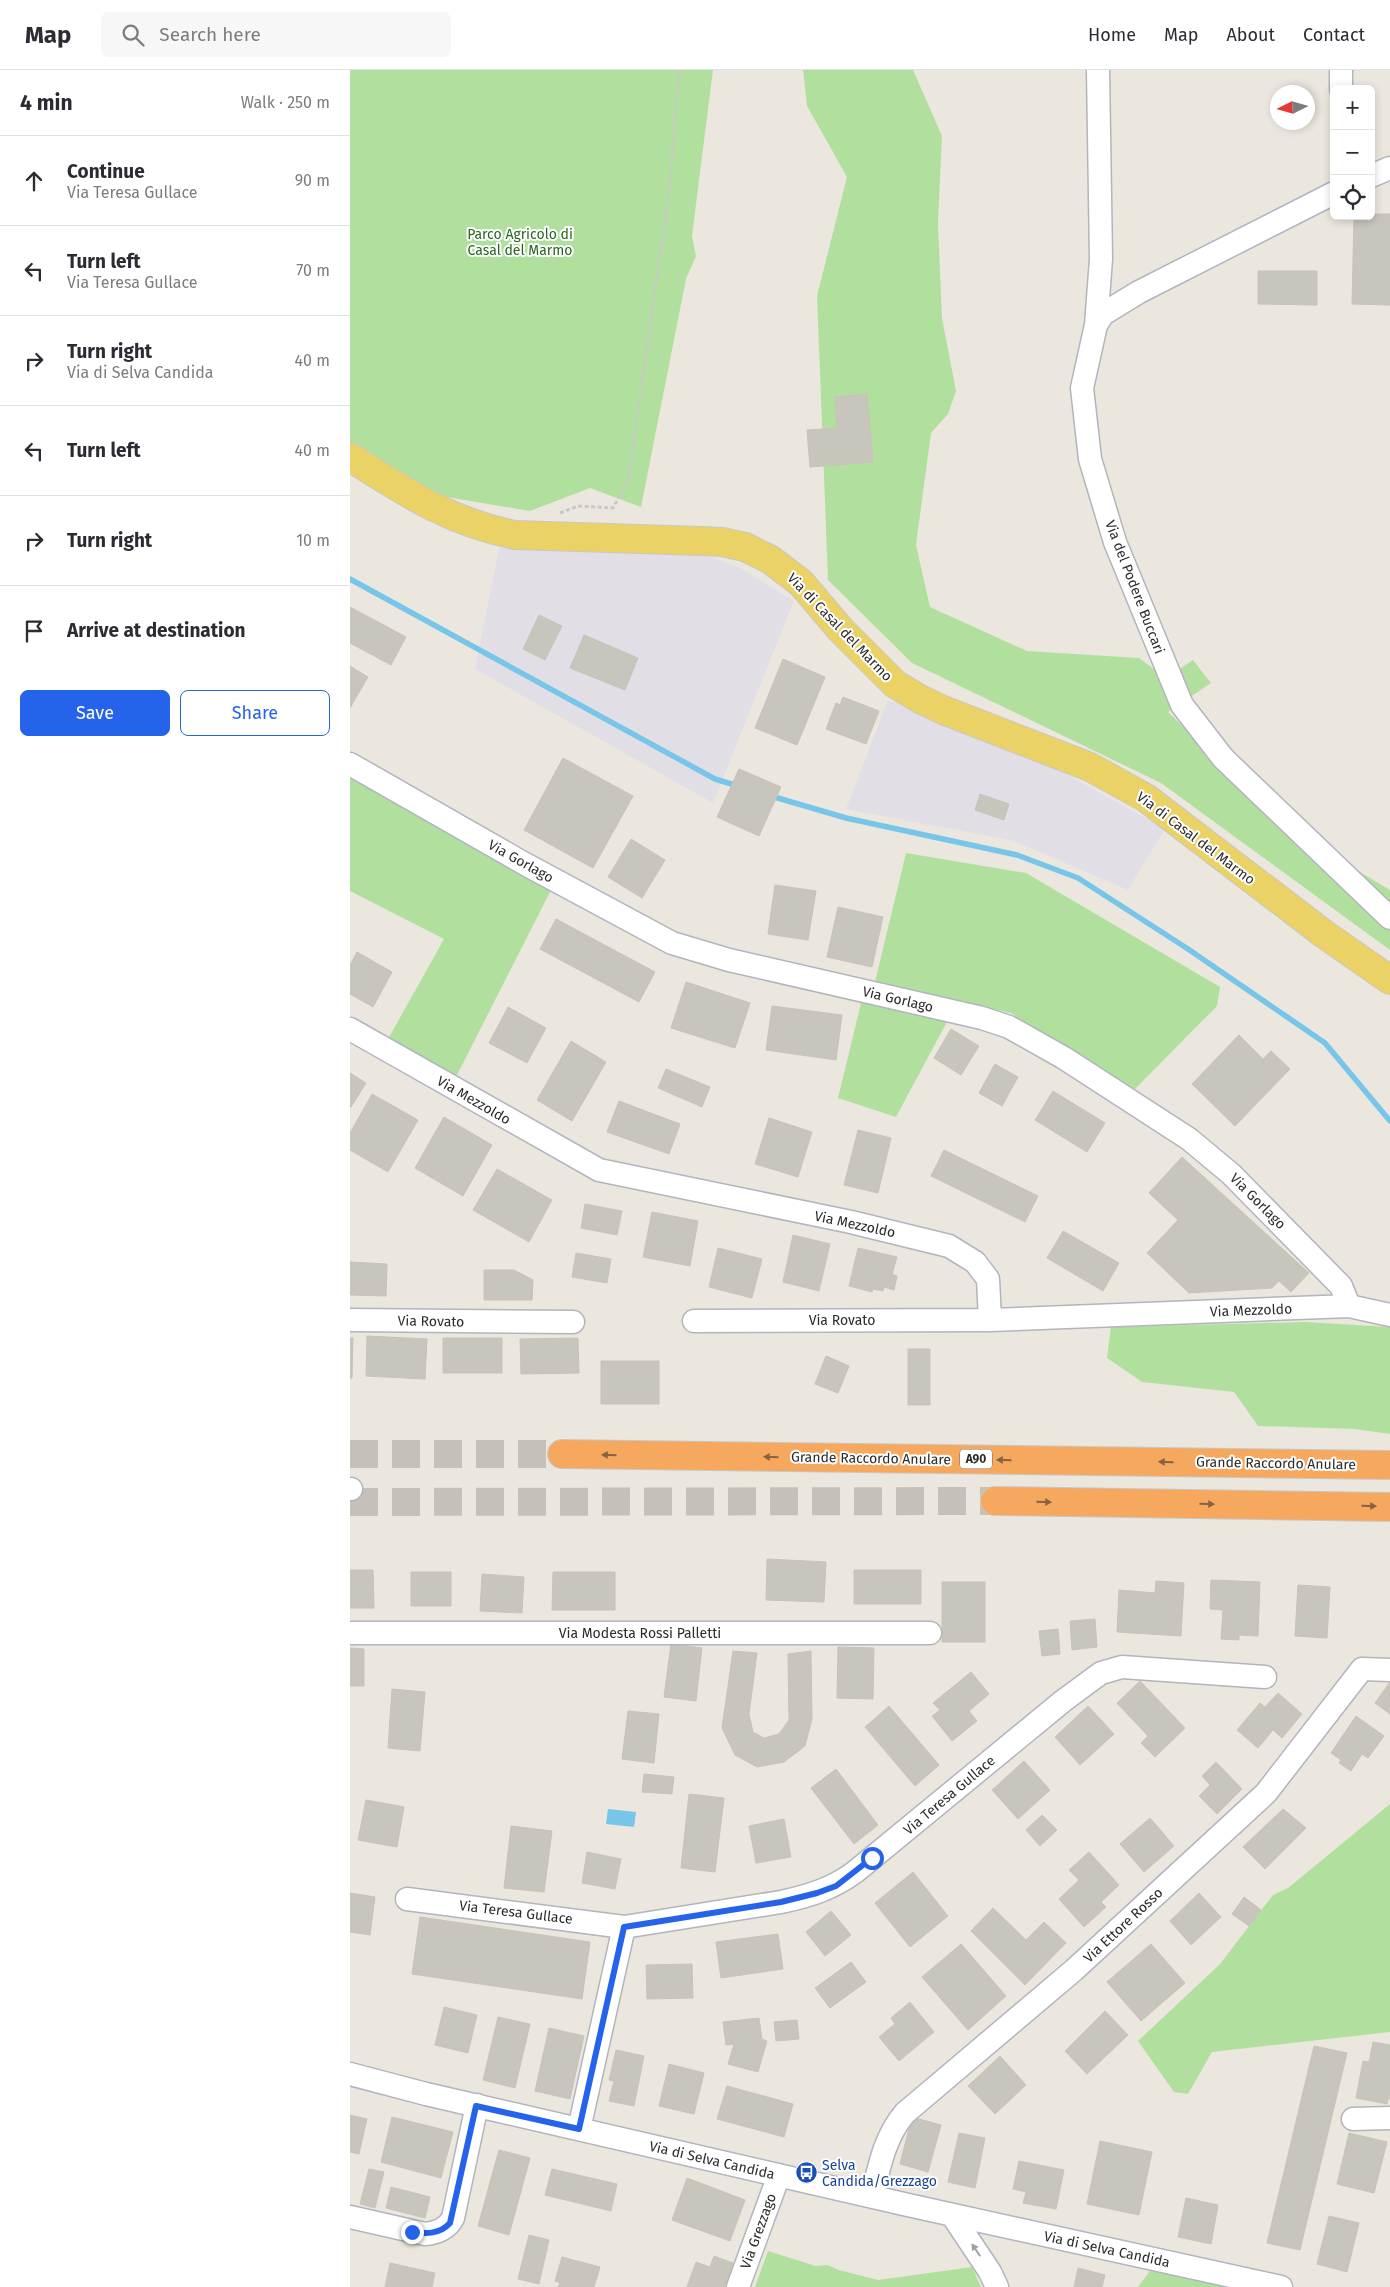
<!DOCTYPE html>
<html lang="en">
<head>
<meta charset="utf-8">
<style>
  body { margin:0; font-family:"Fira Sans",sans-serif; background:#f7f7f7; color:#2b2b33 }
  .controls { position:absolute; right:15px; top:15px; display:grid; overflow:hidden; border-radius:8px; box-shadow:0 2px 8px #0003 }
  .controls button { width:45px; height:45px; display:grid; place-items:center; padding:0; border:0; border-bottom:1px solid #e1e1e2; background:#fff; color:#2b2b33; font:25px sans-serif }
  .compass { position:absolute; left:920px; top:15px; width:45px; height:45px; border-radius:50%; background:#fff; box-shadow:0 2px 8px #0003; rotate:265deg }
  .stop { position:absolute; width:15px; height:15px; margin:-11px; border:4px solid #2563eb; border-radius:50%; background:#fff }
  .stop.end { background:#2563eb; border-color:#fff; box-shadow:0 1px 5px #0008 }
  .list { margin:0; padding:0; list-style:none }
  h2 { display:flex; justify-content:space-between; align-items:center; height:65px; margin:0; padding:0 20px; font-size:21px }
  h2 small { font-size:16px; font-weight:400; color:#7c7c81 }
  .list li { display:grid; grid-template-columns:32px 1fr auto; gap:15px; align-items:center; box-sizing:border-box; height:90px; padding:0 20px; border-top:1px solid #e1e1e2 }
  .list b { display:block; font-size:19px; white-space:nowrap }
  .list p { margin:0; font-size:16px; white-space:nowrap; color:#7c7c81 }
  .list em { font-size:16px; font-style:normal; color:#7c7c81 }
  .actions { display:flex; gap:10px; padding:15px 20px }
  .actions a { flex:1; padding:11px 0; border:1px solid #2563eb; border-radius:8px; text-align:center; font-size:18px; color:#2563eb }
  .actions .main { background:#2563eb; color:#fff }
  .icon { flex:none; width:28px; height:28px; fill:none; stroke:currentColor; stroke-width:2; stroke-linecap:round; stroke-linejoin:round }
  .map { position:relative; flex:none; width:1040px; height:2217px; overflow:hidden }
  header { display:flex; align-items:center; gap:30px; box-sizing:border-box; height:70px; padding:0 25px; background:#fff; border-bottom:1px solid #e1e1e2 }
  header strong { font-size:24px }
  nav { display:flex; gap:28px; margin-inline-start:auto; font-size:18px }
  .search { width:350px; height:45px; background:#f7f7f7; display:flex; align-items:center; gap:12px; box-sizing:border-box; padding:0 18px; border-radius:8px; color:#7c7c81; font-size:19px }
  main { display:flex }
  aside { flex:1; background:#fff }
  .map>svg:first-child { display:block }
</style>
</head>
<body>
<header>
<strong>Map</strong>
<div class="search"><svg class="icon" aria-label="search" viewBox="0 0 24 24"><circle cx="10" cy="10" r="6"/><path d="M15 15l6 6"/></svg>Search here</div>
<nav><a>Home</a><a>Map</a><a>About</a><a>Contact</a></nav>
</header>
<main>
<aside>
<h2>4 min<small>Walk · 250 m</small></h2>
<ul class="list">
<li><svg class="icon" aria-label="ahead" viewBox="0 0 24 24"><path d="M12 20V5M6 11l6-6 6 6"/></svg><div><b>Continue</b><p>Via Teresa Gullace</p></div><em>90 m</em></li>
<li><svg class="icon" aria-label="left" viewBox="0 0 24 24"><path d="M17 20v-9H6M10 6l-5 5 5 5"/></svg><div><b>Turn left</b><p>Via Teresa Gullace</p></div><em>70 m</em></li>
<li><svg class="icon" aria-label="right" viewBox="0 0 24 24"><path d="M7 20v-9h11M14 6l5 5-5 5"/></svg><div><b>Turn right</b><p>Via di Selva Candida</p></div><em>40 m</em></li>
<li><svg class="icon" aria-label="left" viewBox="0 0 24 24"><path d="M17 20v-9H6M10 6l-5 5 5 5"/></svg><div><b>Turn left</b></div><em>40 m</em></li>
<li><svg class="icon" aria-label="right" viewBox="0 0 24 24"><path d="M7 20v-9h11M14 6l5 5-5 5"/></svg><div><b>Turn right</b></div><em>10 m</em></li>
<li><svg class="icon" aria-label="arrive" viewBox="0 0 24 24"><path d="M6 21V4h12l-3 4 3 4H6"/></svg><div><b>Arrive at destination</b></div></li>
</ul>
<div class="actions"><a class="main">Save</a><a>Share</a></div>
</aside>
<div class="map">
<svg width="1040" height="2217" viewBox="0 0 1040 2217">
  <rect width="100%" height="100%" fill="#ece7de"/>
  <path fill="#e1dfe5" d="M149,478l204,6 37,14 54,33 -81,202 -238,-134z
    M538,630l153,60 124,69 -37,61 -114,-49 -168,-32z"/>
  <path fill="#b1e09e" d="M0,0h363l-21,166 4,20 -10,23 -45,228 -51,-19 -60,23 -95,-16 -85,-47z
    M453,0h110l29,66 -4,87 4,95 14,73 -8,23 -17,19 -15,112 14,62 97,44 112,7 27,20 27,-18 18,23 -43,29 106,101 76,53 40,24v60l-229,-167 -249,-120 -84,-83 -11,-284 30,-119 -40,-71z
    M0,704l201,116 -95,187 -68,-38 56,-100 -94,-48z
    M556,783l120,20 194,114 -3,19 -86,87 -120,-80 -136,-31z
    M512,929l86,21 -52,97 -58,-19z
    M955,1252l85,5v107l-35,-5 -97,-3 -24,-34 -92,-10 -35,-24 4,-31z
    M1040,1734v228l-178,20 -24,42 -14,-2 -36,-51 82,-77 53,-69 15,-7z
    M418,2181l48,15 11,-1 12,5 39,10 94,-13 9,20h-226z
    M802,2198l78,19h-92z"/>
  <path fill="#77c5e9" d="M258,1739l28,3 -2,15 -28,-3z"/>
  <g fill="none" stroke-linecap="round" stroke-linejoin="round">
    <path stroke="#77c5e9" stroke-width="5.5" d="M0,509l365,200 23,7
      M421,726l75,22 171,37 61,23 110,71 137,94 65,78"/>
  </g>
  <path fill="#c8c5bd" stroke="#c8c3b8" d="M1021,144h19v91l-38,-1 2,-88h17z
    M908,201h59v34l-59,-1z
    M517,324l6,68 -63,5 -3,-37 30,-2 -2,-31z
    M0,537l56,30 -15,28 -41,-22z
    M189,545l23,11 -17,34 -22,-11z
    M234,565l54,23 -13,32 -55,-22z
    M433,589l42,18 -28,68 -42,-17z
    M0,596l18,11 -18,31z
    M493,627l36,14 -13,33 -40,-15 10,-26 4,2z
    M213,688l70,38 -40,72 -69,-38z
    M389,699l42,18 -22,49 -42,-19z
    M630,724l29,10 -5,16 -29,-10z
    M281,769l34,21 -23,38 -34,-21z
    M425,815l41,6 -8,49 -40,-6z
    M488,837l45,10 -11,50 -45,-10z
    M206,849l99,53 -16,30 -99,-53z
    M7,882l35,20 -19,35 -23,-13v-29z
    M336,912l64,21 -15,45 -64,-20z
    M422,936l70,9 -6,45 -70,-10z
    M158,937l38,21 -19,35 -38,-20z
    M601,959l28,17 -18,29 -27,-17z
    M889,965l24,24 8,-8 19,18 -55,57 -43,-42z
    M221,971l35,21 -34,59 -35,-21z
    M645,994l23,13 -16,29 -23,-13z
    M316,999l44,18 -8,20 -44,-19z
    M0,1003l16,10 -15,24h-1z
    M703,1021l52,32 -18,29 -52,-32z
    M22,1024l46,26 -30,52 -38,-22v-17z
    M269,1031l61,23 -11,30 -62,-22z
    M94,1047l48,28 -29,51 -48,-28z
    M419,1048l43,14 -14,45 -43,-13z
    M508,1060l33,8 -13,55 -34,-8z
    M594,1080l94,46 -13,26 -94,-46z
    M832,1087l127,116 -18,19 -12,-11 -7,7 -83,5 -42,-40 31,-33 -29,-27z
    M147,1099l55,31 -23,42 -56,-32z
    M235,1134l37,7 -5,24 -36,-7z
    M302,1142l46,9 -8,45 -47,-9z
    M713,1161l56,32 -16,28 -56,-33z
    M443,1165l37,9 -11,47 -36,-9z
    M368,1178l44,11 -10,39 -43,-11z
    M508,1178l39,9 -5,17 5,2 -3,14 -10,-3 -1,4 -10,-2 -1,3 -23,-6z
    M226,1183l35,6 -4,24 -35,-6z
    M0,1192l37,2 -1,32 -36,-1z
    M134,1200h30l19,10 -1,20h-48z
    M17,1266l60,3 -2,40 -59,-3z
    M0,1268h3l-1,40h-2z
    M93,1268h59v35h-59z
    M228,1268l1,35 -58,1 -1,-35z
    M558,1279h22v56h-22z
    M476,1286l23,10 -11,27 -23,-9z
    M251,1291h58v43h-58z
    M417,1489l59,3 -2,40 -58,-2z
    M0,1500h23l1,38h-24z
    M504,1500h67v34h-67z
    M61,1502h40v34h-40z
    M203,1502h62v38h-63z
    M132,1504l42,3 -2,36 -42,-2z
    M861,1510l49,2 -2,54 -19,-1v5l-18,-1 2,-29 -13,-1z
    M806,1511l28,2 -3,53 -64,-4 2,-42 36,3z
    M592,1512h43v60h-43z
    M948,1515l32,2 -3,51 -32,-2z
    M745,1549l2,28 -25,3 -2,-29z
    M708,1559l2,25 -18,2 -3,-25z
    M321,1574l31,4 -6,53 -32,-4z
    M488,1577l36,1 -1,51 -36,-1z
    M0,1578l14,1v37h-14z
    M383,1581l24,2 -8,61 4,18 11,6 15,-4 10,-14 -1,-66 23,-3 1,68 -7,27 -21,16 -27,5 -22,-12 -13,-27z
    M621,1602l18,22 -20,17 8,10 -25,20 -20,-25 8,-6 -7,-7z
    M790,1611l45,47 -30,29 -14,-14 7,-7 -31,-33z
    M1040,1612v32l-15,-11z
    M42,1619l33,3 -5,59 -32,-3z
    M928,1623l24,21 -20,24 -9,-8 -15,18 -21,-18 23,-27 5,4z
    M539,1636l50,59 -24,21 -50,-59z
    M738,1636l26,28 -34,31 -25,-28z
    M278,1641l31,3 -5,49 -32,-4z
    M1006,1646l28,20 -16,22 -6,-4 -11,17 -12,-8 2,-3 -10,-7z
    M674,1691l26,29 -32,29 -26,-29z
    M866,1692l26,27 -25,25 -18,-18 11,-11 -8,-9z
    M486,1699l42,56 -24,19 -43,-56z
    M294,1704l30,3 -2,17 -30,-2z
    M339,1724l35,4 -9,74 -34,-4z
    M16,1730l38,7 -7,40 -39,-7z
    M933,1739l23,19 -41,41 -22,-22z
    M692,1745l15,15 -17,16 -14,-16z
    M800,1748l24,28 -30,26 -24,-28z
    M434,1749l7,38 -35,6 -7,-37z
    M161,1756l41,5 -8,61 -40,-4z
    M237,1782l34,7 -6,30 -33,-6z
    M739,1782l30,33 -18,17 5,5 -22,20 -25,-28 20,-19 -10,-10z
    M563,1802l35,44 -38,31 -35,-44z
    M0,1823l25,4 -5,38 -20,-3z
    M849,1823l22,24 -30,28 -21,-24z
    M894,1827l17,13 -12,16 -17,-12z
    M643,1838l33,32 18,-18 22,21 -41,42 -54,-54z
    M481,1841l20,24 -26,21 -19,-24z
    M70,1847l170,25 -8,57 -170,-25z
    M428,1864l5,35 -62,9 -5,-36z
    M611,1874l45,52 -38,34 -46,-53z
    M801,1874l34,39 -44,38 -34,-39z
    M501,1892l15,20 -36,26 -15,-20z
    M342,1894l1,34 -46,1 -1,-34z
    M560,1932l24,30 -35,29 -20,-24 16,-13 -4,-6z
    M94,1937l33,8 -9,38 -33,-8z
    M755,1941l23,24 -41,39 -22,-23z
    M148,1947l32,7 -15,64 -32,-8z
    M409,1948l3,21 5,2 -9,31 -30,-8 6,-20 -8,1 -3,-23z
    M447,1950l2,19 -23,2 -2,-19z
    M199,1958l35,8 -14,63 -35,-8z
    M1023,1972l17,3v54h-2l-1,5 -31,-6 7,-37 6,1z
    M964,1976l33,7 -47,197 -33,-7z
    M266,1980l28,6 -10,50 -25,-5 5,-20 -5,-1z
    M650,1986l26,29 -31,29 -27,-28z
    M319,1994l35,9 -10,41 -35,-8z
    M377,2016l66,18 -9,33 -67,-18z
    M0,2045l17,4 -8,35 -9,-2z
    M42,2047l61,15 -12,46 -60,-16z
    M562,2047l29,8 -13,47 -28,-8z
    M609,2063l26,5 -10,50 -27,-6z
    M999,2063l38,9 -13,51 -37,-9z
    M750,2071l52,11 -13,63 -52,-11z
    M149,2080l31,8 -21,77 -31,-9z
    M669,2091l45,9 -8,39 -33,-6 3,-11 -13,-3z
    M19,2099l15,3 -9,36 -15,-4z
    M202,2099l65,15 -6,27 -66,-16z
    M337,2108l58,22 -15,41 -58,-21z
    M41,2117l39,10 -5,21 -39,-10z
    M836,2128l32,7 -7,39 -33,-7z
    M979,2146l30,7 -12,49 -30,-8z
    M179,2165l20,5 -10,44 -21,-5z
    M364,2186l19,7 -8,24h-38l9,-25 14,5z
    M212,2187l38,10 -6,20h-36l2,-4 -5,-2z
    M40,2193l45,10 -3,14h-47z
    M728,2198l27,7 -3,12h-28z"/>
  <g fill="none" stroke-linecap="round" stroke-linejoin="round">
    <path stroke="#c5c1ba" stroke-width="28" stroke-dasharray="28 14" stroke-linecap="butt" d="M0,1384h212
      M0,1432l645,-1"/>
    <defs>
      <path id="minor" d="M991,19v-19
        M1021,106l19,-8
        M984,123l-195,99 -36,22 -7,11 -14,63 8,71 25,83 67,163 41,53 167,160
        M746,255l5,-66 -3,-189
        M0,694l175,100 147,79 57,17 253,58 27,9 55,31 125,81 42,35 110,112 8,20 41,9
        M0,959l249,141 252,52 98,24 26,16 13,17 2,41 359,-14
        M0,1250l223,2
        M344,1251l296,-1
        M0,1419h1
        M0,1563h580
        M57,1829l217,28 157,-25c28,-6 51,-13 74,-30l208,-171 38,-28 21,-6 143,10
        M0,2004l76,20 482,111 373,82
        M1003,2049l37,-1
        M229,2059l45,-202
        M522,2126c7,-29 13,-60 33,-83l169,-143 192,-177 96,-124 28,1
        M602,2145l38,57 7,15
        M0,2147l75,17c12,-1 22,-5 28,-16l24,-113
        M388,2217l41,-112"/>
      <path id="major" d="M0,387c55,35 99,65 165,78l187,6 20,1 23,5 26,13 30,23 40,47 54,54 25,15 23,11 147,57 56,31 178,136 66,46"/>
      <path id="highway" d="M212,1384l828,11
        M645,1431l395,6"/>
    </defs>
    <use href="#minor" stroke="#b2b4be" stroke-width="25"/>
    <use href="#major" stroke="#c8c8c8" stroke-width="30"/>
    <use href="#highway" stroke="#c8c8c8" stroke-width="30"/>
    <path stroke="#c8c8c8" stroke-width="3" stroke-dasharray="4 2.5" stroke-linecap="butt" d="M210,443l18,-7 35,2 15,-27 42,-297 9,-114"/>
    <use href="#minor" stroke="#fff" stroke-width="22"/>
    <use href="#major" stroke="#ead266" stroke-width="28"/>
    <use href="#highway" stroke="#f7a85f" stroke-width="28"/>
  </g>
  <defs><path id="oneway-solid" d="M-6-.8H1V-3.2L6.5 0L1 3.2V.8H-6Z" transform="scale(1.25)"/></defs>
  <g fill="#876342">
    <use href="#oneway-solid" transform="translate(259 1385) rotate(-179)"/>
    <use href="#oneway-solid" transform="translate(421 1387) rotate(-179)"/>
    <use href="#oneway-solid" transform="translate(654 1390) rotate(-179)"/>
    <use href="#oneway-solid" transform="translate(816 1392) rotate(-179)"/>
    <use href="#oneway-solid" transform="translate(694 1432) rotate(1)"/>
    <use href="#oneway-solid" transform="translate(857 1434) rotate(1)"/>
    <use href="#oneway-solid" transform="translate(1019 1436) rotate(1)"/>
  </g>
  <use fill="#a0a0a0" href="#oneway-solid" transform="translate(626 2180) rotate(-124)"/>
  <g fill="none" stroke-linecap="round" stroke-linejoin="round">
    <path stroke="#2563eb" stroke-width="6" d="M62,2162c15,2 28,2 38,-9l26,-117 103,23 45,-202 157,-25 36,-9 19,-7 36,-28"/>
  </g>
  <defs>
    <symbol id="bus-disc" viewBox="-11 -11 22 22"><circle r="9.5" fill="#1a4fb4" stroke="#fff"/><path d="M-5-6H5V4H4V6H2V4H-2V6H-4V4H-5ZM-3.5-4V0h7V-4ZM-3.5 1.2v1.5H-2V1.2ZM2 1.2v1.5H3.5V1.2Z" fill="#fff"/></symbol>
  </defs>
  <g fill-rule="evenodd">
    <use href="#bus-disc" x="444" y="2090" width="25" height="25"/>
  </g>
  <g text-anchor="middle" stroke-width="4" stroke-linejoin="round" paint-order="stroke">
    <rect fill="#fff" stroke="#6b6b6b" stroke-width="1" x="610" y="1379.5" width="32" height="19" rx="4"/>
    <g font-size="12" font-weight="bold" fill="#2b2b2b">
      <text x="626" y="1393">A90</text>
    </g>
    <g font-size="14" fill="#29661e" stroke="#fff">
      <text x="170" y="169">Parco Agricolo di<tspan x="170" dy="16">Casal del Marmo</tspan></text>
    </g>
    <g font-size="14" fill="#2b2b2b" stroke="#fff">
      <text transform="translate(785 517) rotate(69)" y="5">Via del Podere Buccari</text>
      <text transform="translate(490 557) rotate(46)" y="5">Via di Casal del Marmo</text>
      <text transform="translate(846 768) rotate(37)" y="5">Via di Casal del Marmo</text>
      <text transform="translate(171 791) rotate(29)" y="5">Via Gorlago</text>
      <text transform="translate(548 929) rotate(13)" y="5">Via Gorlago</text>
      <text transform="translate(124 1030) rotate(30)" y="5">Via Mezzoldo</text>
      <text transform="translate(908 1131) rotate(45)" y="5">Via Gorlago</text>
      <text transform="translate(505 1154) rotate(12)" y="5">Via Mezzoldo</text>
      <text transform="translate(901 1240) rotate(-2)" y="5">Via Mezzoldo</text>
      <text x="492" y="1255">Via Rovato</text>
      <text transform="translate(81 1251) rotate(1)" y="5">Via Rovato</text>
      <text transform="translate(521 1388) rotate(1)" y="5">Grande Raccordo Anulare</text>
      <text transform="translate(926 1393) rotate(1)" y="5">Grande Raccordo Anulare</text>
      <text x="290" y="1568">Via Modesta Rossi Palletti</text>
      <text transform="translate(599 1725) rotate(-40)" y="5">Via Teresa Gullace</text>
      <text transform="translate(166 1842) rotate(7)" y="5">Via Teresa Gullace</text>
      <text transform="translate(773 1855) rotate(-43)" y="5">Via Ettore Rosso</text>
      <text transform="translate(362 2090) rotate(13)" y="5">Via di Selva Candida</text>
      <text transform="translate(408 2161) rotate(-70)" y="5">Via Grezzago</text>
      <text transform="translate(757 2179) rotate(12)" y="5">Via di Selva Candida</text>
    </g>
    <g font-size="14" fill="#164399" stroke="#fff" text-anchor="start">
      <text x="472" y="2100">Selva<tspan x="472" dy="16">Candida/Grezzago</tspan></text>
    </g>
  </g>
</svg>
<div class="controls">
<button>+</button>
<button>−</button>
<button><svg class="icon" aria-label="locate" viewBox="0 0 24 24"><circle cx="12" cy="12" r="6"/><path d="M12 2v4M12 18v4M2 12h4M18 12h4"/></svg></button>
</div>
<svg class="compass" viewBox="-18 -18 36 36"><path d="M0-13l5 13h-10z" fill="#e53935"/><path d="M0 13l5-13h-10z" fill="#7c7c81"/></svg>
<div class="stop" style="left:522px;top:1788px"></div>
<div class="stop end" style="left:62px;top:2162px"></div>
</div>
</main>
</body>
</html>
